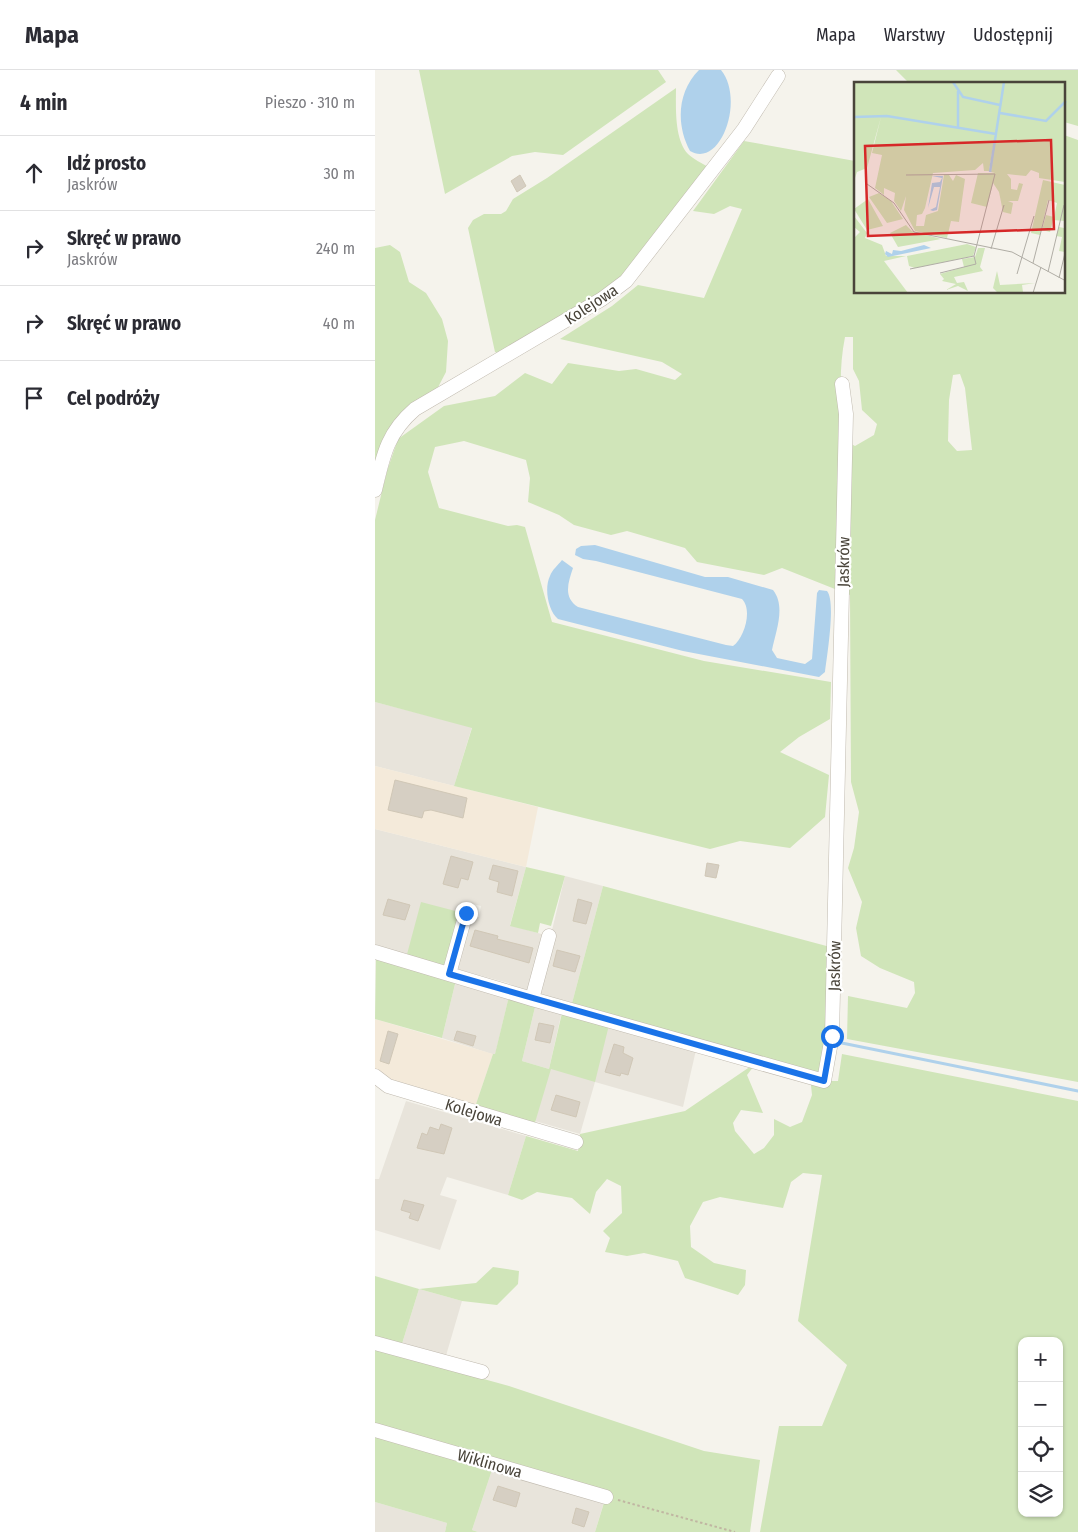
<!DOCTYPE html>
<html lang="pl">
<head>
<meta charset="utf-8">
<style>
  body { margin:0; font-family:"Fira Sans Condensed",sans-serif; background:#f7f7f7; color:#2b2b33 }
  .controls { position:absolute; right:15px; bottom:15px; display:grid; overflow:hidden; border-radius:10px; box-shadow:0 1px 4px #0004 }
  .controls button { width:45px; height:45px; display:grid; place-items:center; padding:0; border:0; border-bottom:1px solid #e1e1e2; background:#fff; color:#2b2b33; font:25px sans-serif }
  .stop { position:absolute; width:15px; height:15px; margin:-11px; border:4px solid #1a73e8; border-radius:50%; background:#fff }
  .stop.end { background:#1a73e8; border-color:#fff; box-shadow:0 1px 5px #0008 }
  .list { margin:0; padding:0; list-style:none }
  h2 { display:flex; justify-content:space-between; align-items:center; height:65px; margin:0; padding:0 20px; font-size:21px }
  h2 small { font-size:16px; font-weight:400; color:#7c7c81 }
  .list li { display:grid; grid-template-columns:32px 1fr auto; gap:15px; align-items:center; box-sizing:border-box; height:75px; padding:0 20px; border-top:1px solid #e1e1e2 }
  .list b { display:block; font-size:19px; white-space:nowrap }
  .list p { margin:0; font-size:16px; white-space:nowrap; color:#7c7c81 }
  .list em { font-size:16px; font-style:normal; color:#7c7c81 }
  .icon { flex:none; width:28px; height:28px; fill:none; stroke:currentColor; stroke-width:2; stroke-linecap:round; stroke-linejoin:round }
  .map { position:relative; flex:none; width:703px; height:1462px; overflow:hidden }
  header { display:flex; align-items:center; gap:30px; box-sizing:border-box; height:70px; padding:0 25px; background:#fff; border-bottom:1px solid #e1e1e2 }
  header strong { font-size:24px }
  nav { display:flex; gap:28px; margin-inline-start:auto; font-size:18px }
  main { display:flex }
  aside { flex:1; background:#fff }
  .map>svg:first-child { display:block }
</style>
</head>
<body>
<header>
<strong>Mapa</strong>
<nav><a>Mapa</a><a>Warstwy</a><a>Udostępnij</a></nav>
</header>
<main>
<aside>
<h2>4 min<small>Pieszo · 310 m</small></h2>
<ul class="list">
<li><svg class="icon" aria-label="ahead" viewBox="0 0 24 24"><path d="M12 20V5M6 11l6-6 6 6"/></svg><div><b>Idź prosto</b><p>Jaskrów</p></div><em>30 m</em></li>
<li><svg class="icon" aria-label="right" viewBox="0 0 24 24"><path d="M7 20v-9h11M14 6l5 5-5 5"/></svg><div><b>Skręć w prawo</b><p>Jaskrów</p></div><em>240 m</em></li>
<li><svg class="icon" aria-label="right" viewBox="0 0 24 24"><path d="M7 20v-9h11M14 6l5 5-5 5"/></svg><div><b>Skręć w prawo</b></div><em>40 m</em></li>
<li><svg class="icon" aria-label="arrive" viewBox="0 0 24 24"><path d="M6 21V4h12l-3 4 3 4H6"/></svg><div><b>Cel podróży</b></div></li>
</ul>
</aside>
<div class="map">
<svg width="703" height="1462" viewBox="0 0 703 1462">
  <rect width="100%" height="100%" fill="#f5f3ec"/>
  <path fill="#e8e4db" d="M0,632l97,25 -18,59 -79,-20z
    M0,759l151,38 -16,58 35,10 -19,58 -18,-10 -51,-14 14,-53 8,1 2,-11 -12,-3 -6,10 -57,45 -31,-12z
    M190,806l38,10 -32,121 -35,-10z
    M81,910l53,16 -14,59 -53,-17z
    M161,933l26,8 -13,58 -27,-8z
    M234,955l17,8 3,-2 67,19 -13,57 -88,-25 -15,52 -45,-13 15,-52z
    M31,1031l120,35 -18,59 -61,-18 -7,18 17,5 -17,50 -65,-20v-51h4z
    M44,1219l43,12 -17,58 -44,-12z
    M117,1400l112,32 -9,30h-117l-6,-2z
    M0,1432l72,21 -2,9h-70z"/>
  <path fill="#f4eada" d="M0,696l163,41 -12,60 -151,-38z
    M0,949l118,35 -18,53 -91,-27 -9,-9z"/>
  <path fill="#d0e5b9" fill-rule="evenodd" d="M44,0h239l8,12 -103,73 -28,-3 -23,4 -67,38z
    M521,0h182v56l-14,-4v-38h-150l-5,-1z
    M301,18c0,19 -2,51 12,66 5,5 14,9 20,13l-65,94 -38,34 -104,60 -6,-3 -27,-124 5,-8 11,-6h17l5,-3 7,-12 34,-21z
    M689,65l14,5v942l-231,-43 1,-43 59,12 8,-15 -1,-11 -34,-14 -19,-12 -5,-28 6,-26 -14,-34 6,-20 5,-36 -8,-30 -1,-187 -68,-27 -18,7 -67,-13 -12,-14 -58,-17 -16,4 -37,-10 -15,-10 -31,-13 2,-24 -4,-18 -62,-19 -29,6 -7,25 11,36 69,18 9,-1 8,2 27,95 152,39 127,21 -1,37 -31,18 -19,15 49,23 -4,42 -35,31 -50,-7 -30,8 -256,-63 18,-58 -97,-26v-182l12,-49 11,-32 46,-33 51,-10 30,-23 27,11 16,-21 51,8 17,-2 39,11 7,-6 -20,-12 -102,-23 52,-33 26,-21 66,13 38,-89 -12,-3 -16,8 -21,-3 51,-70 111,20v131h209zM470,267h8v32l6,12 3,29 15,14 -3,11 -19,11 -11,-6c-3,-35 -6,-68 1,-103zM585,304l5,14 7,62 -15,1 -9,-10 1,-41 4,-25z
    M15,175l10,7 9,30 17,11 16,26 6,22 -2,31 -11,21 -19,11 -41,68v-224z
    M151,797l39,9 -14,50 -11,-3 -2,10 -28,-7z
    M228,816l231,62 -3,133h7l4,-27 236,47v431h-318l19,-106h43l25,-61 -49,-44 24,-146 -19,-2 -12,9 -8,26 -63,-11 -17,5 -13,24 1,21 23,16 32,7 -1,15 -7,10 -53,-17 -7,-17 -34,-8 -17,3 -22,-4 5,-14 -7,-7 19,-18 -1,-27 -14,-7 -11,13 -6,22 -18,-16 -35,-6 -15,8 -14,-5 18,-59 52,15 2,-17 105,-23 72,-49 -186,-55zM382,992l53,14 2,19 -10,27 -12,5 -16,-8v16l-10,13 -10,6 -19,-23 -2,-8 8,-13 22,3 -16,-38zM647,1271h37v172h-37z
    M46,832l42,11 -16,53 -41,-8z
    M1,887l80,23 -14,58 -67,-19z
    M134,926l27,7 -14,58 27,8 13,-56 47,12 -14,57 -44,-13 -17,57 -59,-19 18,-53h2z
    M118,1197l26,4 -1,13 -21,21 -35,-4 -43,-12 -18,58 -26,-8v-63l44,13 57,-6z
    M0,1279l134,37 195,65 56,9 -10,72h-155l12,-39 -232,-68z
    M0,1366l117,34 -20,60 6,2h-33l2,-9 -72,-21z"/>
  <path fill="#afd1eb" d="M324,0h22c24,29 0,99 -31,81 -14,-26 -13,-59 9,-81z
    M220,475l110,32h23l45,13c13,16 3,41 -1,60l5,8 28,6 7,-5 5,-66 2,-3 8,1c9,10 0,65 -2,81l-6,5 -136,-26 -125,-32c-10,-8 -14,-31 -8,-43 2,-6 8,-11 12,-16l11,8c-5,15 -10,29 5,39l148,38 7,1c11,-8 20,-36 9,-47l-146,-38 -13,-2 -8,-4 1,-6 5,-3z"/>
  <g fill="none" stroke-linecap="round" stroke-linejoin="round">
    <path stroke="#afd1eb" stroke-width="3" d="M462,972l241,49"/>
  </g>
  <path fill="#d6cfc3" stroke="#d0c7b6" d="M145,105l6,11 -9,6 -6,-11z
    M20,710l72,18 -4,20 -32,-8 -7,1 -2,7 -34,-8z
    M76,786l22,6 -5,18 -7,-2 -3,10 -15,-4z
    M332,793l12,2 -3,13 -11,-2z
    M118,795l25,6 -6,25 -15,-4 2,-10 -10,-3z
    M13,829l22,6 -5,15 -22,-5z
    M203,829l14,4 -6,21 -13,-3z
    M100,860l23,6 -1,3 36,9 -4,15 -59,-17z
    M182,880l23,6 -5,16 -22,-6z
    M164,953l15,3 -4,17 -15,-3z
    M13,961l10,3 -9,30 -9,-3z
    M82,961l19,5 -3,10 -19,-6z
    M239,974l10,3 -1,6 10,5 -5,17 -7,-2 -1,3 -15,-4z
    M181,1025l24,7 -4,15 -25,-7z
    M66,1054l11,4 -8,26 -27,-6 5,-15 5,2 3,-8 9,3z
    M29,1130l20,5 -6,16 -9,-3 2,-5 -10,-3z
    M123,1416l22,7 -4,14 -23,-7z
    M201,1438l13,4 -5,15 -12,-4z"/>
  <g fill="none" stroke-linecap="round" stroke-linejoin="round">
    <defs>
      <path id="minor" d="M0,420c8,-34 12,-57 40,-81l187,-110 24,-18 118,-152 34,-53
        M0,882l157,47 292,82 8,-45 14,-622 -4,-30
        M74,904l17,-61
        M157,929l17,-63
        M0,1006l13,10 188,56
        M0,1273l107,29
        M0,1360l231,67"/>
    </defs>
    <use href="#minor" stroke="#c0baaf" stroke-width="15"/>
    <path stroke="#c0b6a2" stroke-width="2" stroke-dasharray="2.5 2.5" stroke-linecap="butt" d="M243,1430l117,32"/>
    <use href="#minor" stroke="#fff" stroke-width="14"/>
  </g>
  <g fill="none" stroke-linecap="round" stroke-linejoin="round">
    <path stroke="#1a73e8" stroke-width="6" d="M91,843l-17,61 375,107 8,-45"/>
  </g>
  <g text-anchor="middle" stroke-width="4.5" stroke-linejoin="round" paint-order="stroke">
    <g font-size="16" fill="#49443a" stroke="#fff">
      <text transform="translate(216 234) rotate(-33)" y="6">Kolejowa</text>
      <text transform="translate(468 492) rotate(-89)" y="6">Jaskrów</text>
      <text transform="translate(459 896) rotate(-89)" y="6">Jaskrów</text>
      <text transform="translate(99 1042) rotate(17)" y="6">Kolejowa</text>
      <text transform="translate(115 1393) rotate(16)" y="6">Wiklinowa</text>
    </g>
  </g>
  <g transform="translate(479 12)">
    <rect width="211" height="211" fill="#f5f3ec"/>
    <path d="M0,0h211v100l-26,-4v-5l-8,-3 -5,6 -19,-2 4,5v10l6,1 2,-7 4,1 -5,17h-10l5,2 -2,11 -8,-2 -4,-20 -6,-9 -6,24 -16,-4 7,-30h17l-4,-1 4,-37 -6,36h-5l-1,-8 -8,7 -42,3 -8,35 -3,6 -5,1 -1,11h8l2,-11 12,-4 6,-36h5l4,6 3,-6 9,4 -6,43 -8,-1 -4,17 -32,-7 -11,-21 2,-14 -5,15 -7,-10 1,-8 -11,-5v7l-9,-7 7,-33 -10,-2 9,-36 -14,51 -10,4 -3,9zM189,98l22,5v36l-12,-1 -3,12 -8,-2 4,-15 8,2 3,-14 -9,-3 -8,35 -9,-2zM25,111l12,8 12,18 -16,4 -18,-26zM14,117l15,27 -16,4 -13,-21zM0,134l13,17 -2,5 17,7 4,11h20l-22,5 24,32h-54v-55l6,-6 -6,-5zM52,143l6,6 29,8 -43,8 -8,-14zM211,143v36v-9l-6,-1 3,-14 -6,-1 3,-9 5,1zM113,162l9,3 -3,9 -58,12 -6,-2 -2,-10zM124,166h7l-5,19 3,4 -29,6 3,6 7,-1 4,9 -10,-5 -12,4 10,-6 -14,-3 2,-2 -4,-5 24,-7 -2,-8 13,-2zM143,189l3,14 35,-2 -13,2 1,7 9,1h-34l-5,-5z" fill="#d0e5b9"/>
    <path d="M78,94h11l-6,34 -4,1 -3,-1 6,-3 4,-20h-6l-6,21 4,-25 8,-1 2,-4zM70,163l7,3 -43,9 -3,-3 1,-3 6,3 1,-4 8,1z" fill="#afd1eb"/>
    <path fill="none" stroke="#afd1eb" stroke-width="2.5" d="M99,0l10,15 37,8M104,9v38M146,31l46,8 20,-20M0,35l33,-1 109,18M136,90l14,-90"/>
    <path fill="none" stroke="#b0ada5" stroke-width="1" d="M52,93l89,-1 -21,82 2,8 -36,9M13,102l27,19 20,29 98,20 54,29M137,167l13,-44M179,181l16,-63M56,187l64,-13M194,190l16,-67M163,192l17,-58M205,196l6,-25M179,211l8,-26"/>
    <path fill="#d62828" fill-opacity="0.15" stroke="#d62828" stroke-width="2.5" d="M197,58l3,89 -186,7 -3,-90z"/>
    <rect width="211" height="211" fill="none" stroke="#49443a" stroke-width="2.5"/>
  </g>
</svg>
<div class="controls">
<button>+</button>
<button>−</button>
<button><svg class="icon" aria-label="locate" viewBox="0 0 24 24"><circle cx="12" cy="12" r="6"/><path d="M12 2v4M12 18v4M2 12h4M18 12h4"/></svg></button>
<button><svg class="icon" aria-label="layers" viewBox="0 0 24 24"><path d="M12 4l9 5-9 5-9-5zM3 14l9 5 9-5"/></svg></button>
</div>
<div class="stop" style="left:457px;top:966px"></div>
<div class="stop end" style="left:91px;top:843px"></div>
</div>
</main>
</body>
</html>
